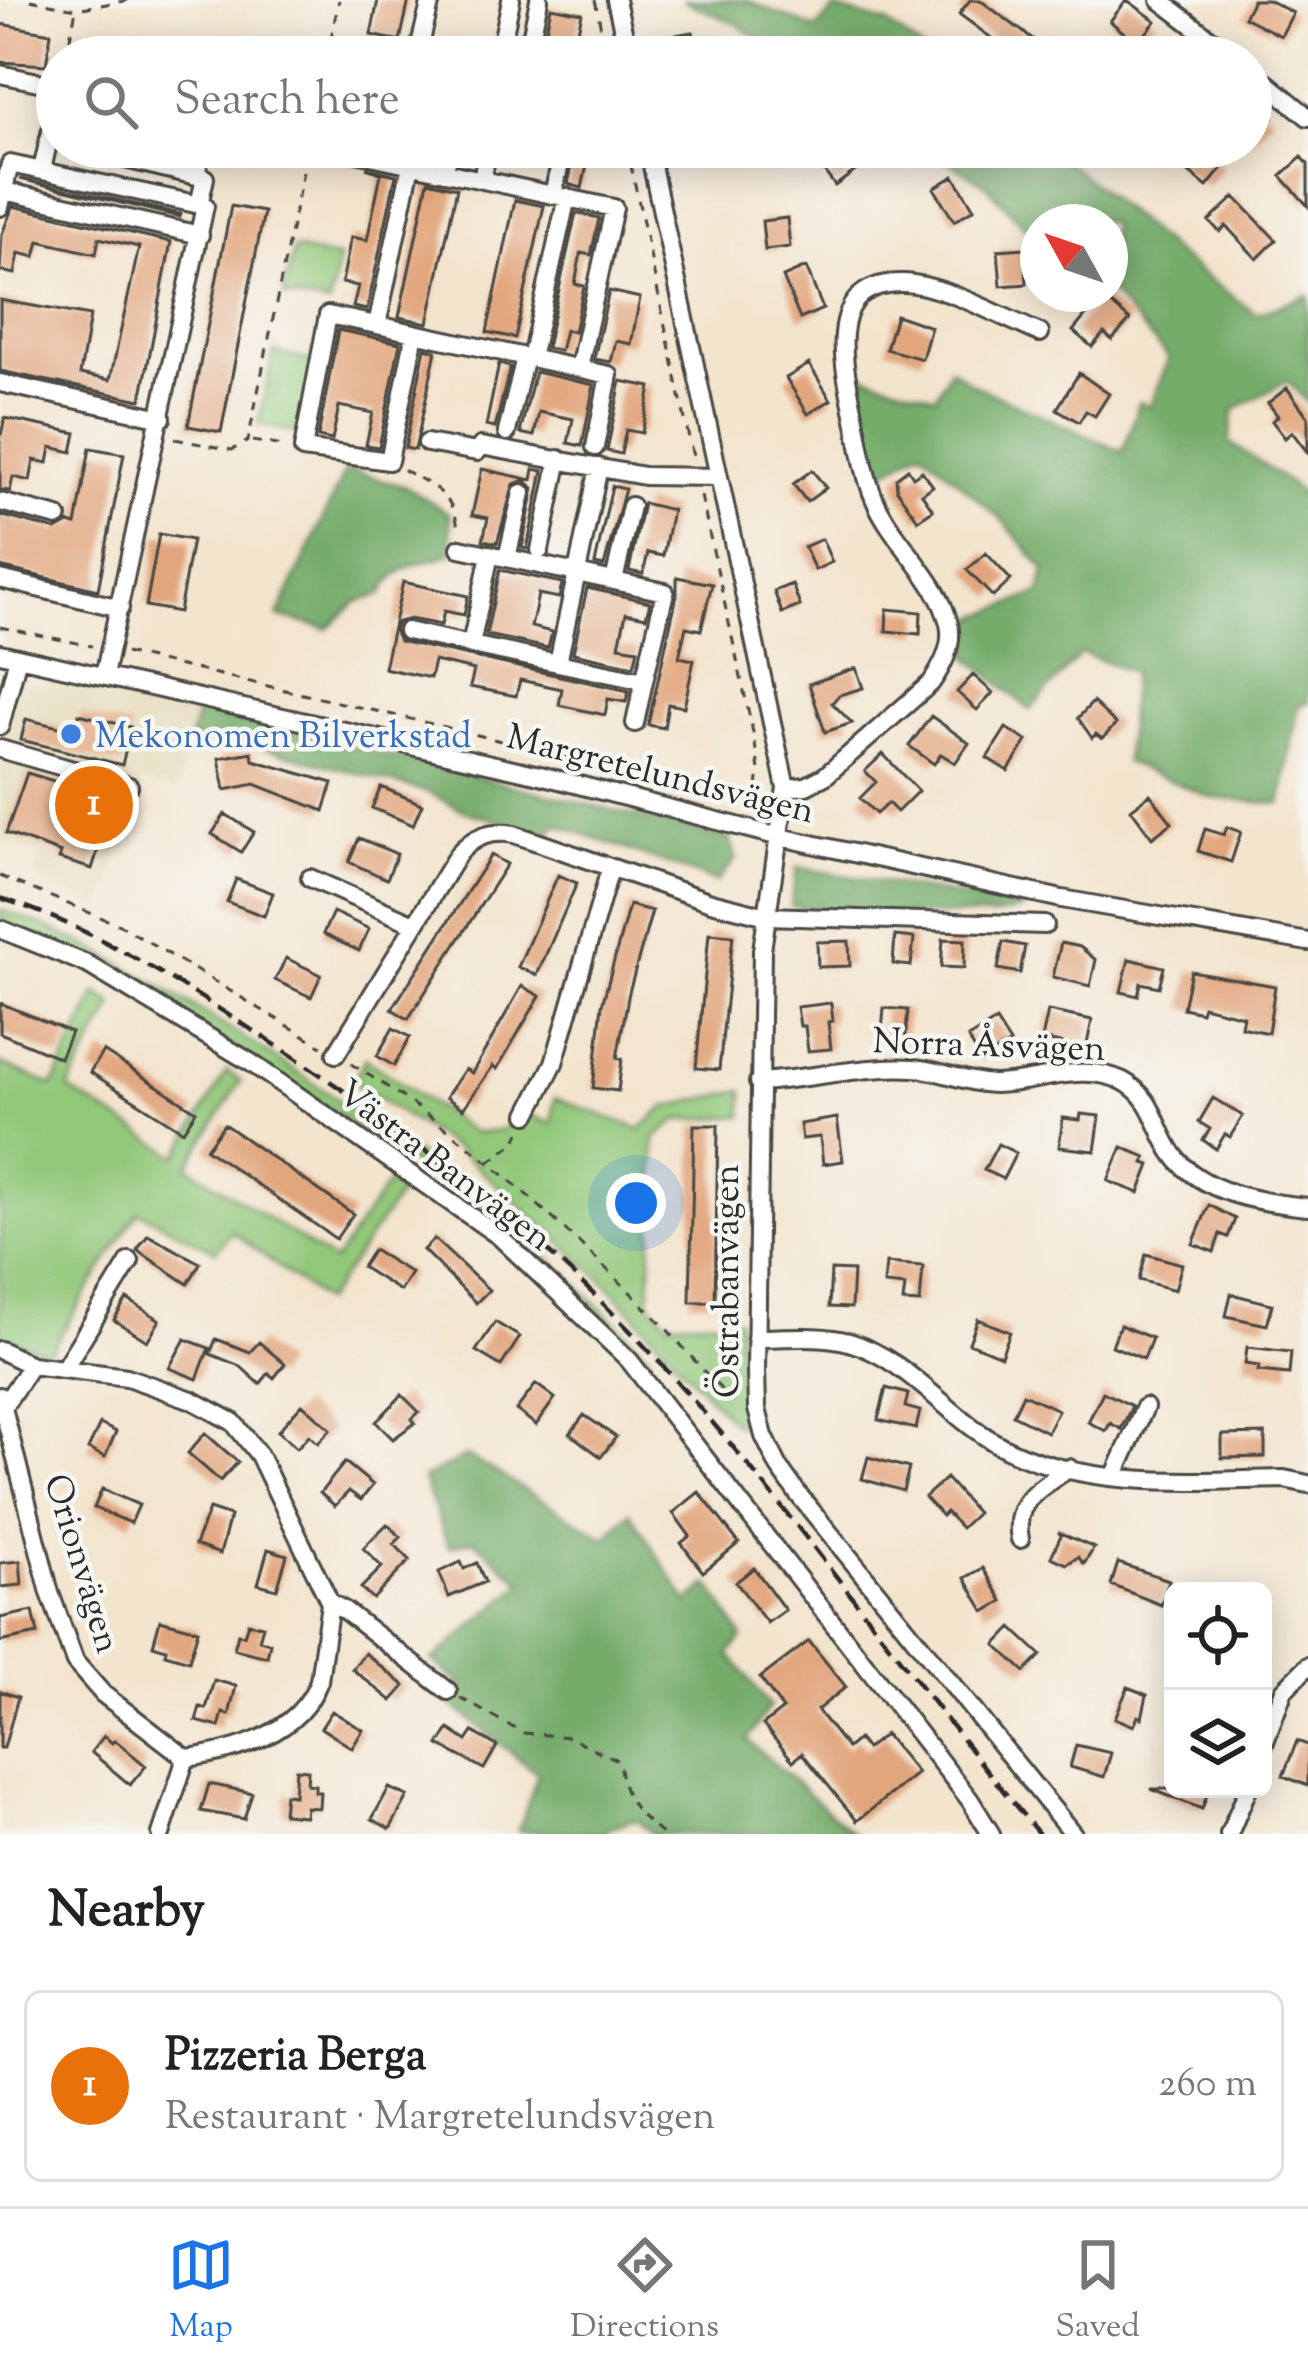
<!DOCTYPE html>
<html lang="en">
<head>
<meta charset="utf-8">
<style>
  body { margin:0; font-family:"Sorts Mill Goudy",serif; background:#f2f2f2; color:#222 }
  .controls { position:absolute; right:36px; bottom:36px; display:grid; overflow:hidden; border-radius:18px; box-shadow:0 6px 30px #0003 }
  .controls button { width:108px; height:108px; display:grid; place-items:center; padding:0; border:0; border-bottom:3px solid #e0e0e0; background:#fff; color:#222; font:60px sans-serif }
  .compass { position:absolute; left:1020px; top:204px; width:108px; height:108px; border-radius:50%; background:#fff; box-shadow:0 6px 30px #0003; rotate:310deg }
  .you { position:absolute; left:636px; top:1203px; width:42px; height:42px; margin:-30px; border:9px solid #fff; border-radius:50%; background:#1a73e8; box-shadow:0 0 0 18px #1a73e833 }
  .badge { display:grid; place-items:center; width:78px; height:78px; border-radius:50%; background:#1a73e8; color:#fff; font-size:39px; font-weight:700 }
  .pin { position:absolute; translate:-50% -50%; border:6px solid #fff; box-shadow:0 3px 12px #0006 }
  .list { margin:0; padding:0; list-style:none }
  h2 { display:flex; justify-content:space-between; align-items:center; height:156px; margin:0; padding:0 48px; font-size:51px }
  h2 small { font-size:39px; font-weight:400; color:#767676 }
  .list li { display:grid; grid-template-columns:78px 1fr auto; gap:36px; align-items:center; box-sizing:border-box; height:192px; margin:0 24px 24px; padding:0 24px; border:3px solid #e0e0e0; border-radius:18px }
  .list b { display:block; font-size:45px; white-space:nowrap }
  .list p { margin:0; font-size:39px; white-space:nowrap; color:#767676 }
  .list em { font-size:39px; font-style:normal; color:#767676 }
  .icon { flex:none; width:66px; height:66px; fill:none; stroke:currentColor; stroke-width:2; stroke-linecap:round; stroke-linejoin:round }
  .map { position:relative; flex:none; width:1308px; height:1834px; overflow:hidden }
  .search { position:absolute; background:#fff; box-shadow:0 6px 30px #0003; left:36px; right:36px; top:36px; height:132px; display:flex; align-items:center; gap:30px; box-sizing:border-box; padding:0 42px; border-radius:66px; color:#767676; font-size:45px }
  .sheet { height:372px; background:#fff }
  nav { display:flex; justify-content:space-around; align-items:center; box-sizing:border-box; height:168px; border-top:3px solid #e0e0e0; background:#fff; font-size:33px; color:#767676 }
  nav a { display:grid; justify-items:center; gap:6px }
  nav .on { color:#1a73e8 }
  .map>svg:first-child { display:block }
</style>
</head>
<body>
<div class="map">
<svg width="1308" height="1834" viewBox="0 0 1308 1834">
  <rect width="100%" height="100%" fill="#f6f6f2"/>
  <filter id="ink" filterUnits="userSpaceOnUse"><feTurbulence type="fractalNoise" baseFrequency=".00833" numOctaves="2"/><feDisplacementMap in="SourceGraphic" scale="24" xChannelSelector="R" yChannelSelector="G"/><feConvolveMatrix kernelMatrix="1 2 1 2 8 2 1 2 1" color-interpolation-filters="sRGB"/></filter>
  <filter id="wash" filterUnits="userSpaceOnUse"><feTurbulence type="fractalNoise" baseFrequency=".004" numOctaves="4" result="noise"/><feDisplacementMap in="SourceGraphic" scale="48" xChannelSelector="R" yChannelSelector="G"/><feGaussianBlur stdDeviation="2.7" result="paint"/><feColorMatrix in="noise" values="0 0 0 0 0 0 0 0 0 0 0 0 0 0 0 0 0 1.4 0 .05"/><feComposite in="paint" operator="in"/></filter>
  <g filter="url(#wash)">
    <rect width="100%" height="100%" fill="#f3e4ce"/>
    <path fill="#e6daba" d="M0,671l37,14 21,-8 140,32 -21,82 -35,-10 -40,127 -66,-30 6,-24 -42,-13z"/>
    <path fill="#93c87a" stroke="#5f7a52" stroke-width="3" d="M294,249l45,10 -10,46 -46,-9z
      M274,352l42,10 -16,72 -42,-10z
      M0,910c81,26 155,72 226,117 106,66 209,137 305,216 42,35 80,76 119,113l-5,4 -176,-156 -157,-107 -204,-125 -108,-52z
      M97,993l17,12 -46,84 110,67 49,-85 14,10 -53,85 146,96 54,-79 13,9 -77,110 -92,-71 -16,20 -78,-40 -89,142 -49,-18v-272l53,23z
      M365,1058l108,75 28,-2 19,-20 32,13 3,-26 85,31 26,-22 78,-17 -1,26 -65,4 -23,18 -5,164 17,19 71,-2c3,38 -2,75 15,110l-20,-6 -128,-141 -146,-131 -106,-69z"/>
    <path fill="#76ac6a" stroke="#506c4a" stroke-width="3" d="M682,0h63l71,29 19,-20 52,14 44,34h-145l-49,-33z
      M926,147h123l133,112 74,55 52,-19v109l-20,-23 -53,28 -6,33 63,43 16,17v201l-9,1 -18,100 -69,-6 -87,-36 7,-90 -51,-19 -51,57 -63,-54 8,-38 65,-25 5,-23 -41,-48 -82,-73 -44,27 -16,-74 2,-27 72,21 14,-28 22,16 151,68 16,-50 11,4 19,-48 -59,-65v-71h-72v19l-53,-57z
      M346,469l63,19 41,26 1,40c-29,9 -58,11 -69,41l-24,6 -31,28 -49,-13z
      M198,709l532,130 6,20 -19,23 -161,-58 -6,11 -83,-23 -40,-20 -174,-47 -63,-6z
      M797,867l229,41 -33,8 -175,-4 -27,-6z
      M467,1456l139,82 24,-26 58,91 21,-19 34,54 -14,16 41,52 -23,34 107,94h-202l-16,-15 -28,9 -2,6 -88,-3 20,-57 -90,-72 13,-17 -29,-24 91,-78 -49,-43 -25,7 -26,-68z"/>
    <g id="blocks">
      <path fill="#e2a67e" d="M378,0h31l-9,41 -29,-6z
        M970,0h10l65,48 -7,9h-21l-58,-43z
        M1127,0l29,21 -19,23 -27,-23z
        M1253,0h15l25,13 -12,23 -37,-19z
        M551,7l31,6 -10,44h-32z
        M0,24l51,9 -5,32 -46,-3z
        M693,32l5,25h-25l-4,-21z
        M1251,97l22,21 -22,23z
        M576,147h15l-9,41 -14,-4z
        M816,147h25l17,22 -23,17 -14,-19 6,-5z
        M1186,147h13l24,20 -16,20 -32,-26z
        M1302,157l6,7v42l-27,-30z
        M366,168l30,7 -29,135 -14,-3 5,-21 -16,-3 9,-46 16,3 9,-42 5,-25z
        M954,176l20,33 -20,12 -20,-33z
        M20,179l161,35 -1,3z
        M428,181l29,7 -29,135 -29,-6z
        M1235,197l41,43 -19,19 -31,-33 -6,6 -11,-11z
        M515,200l29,6 -29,132 -28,-6z
        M13,206l158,36 -30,158 -141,-29v-71l90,16 -10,58 30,6 29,-133 -40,-9 -3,16 -57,-13 -4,16 -16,-4 -4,21 -15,-3 2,-37z
        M231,206l33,6 -43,220 -33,-6z
        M576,213l23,5 -8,37 -10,-2 -6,31 9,2 -10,46 -9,-2 -5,21 -14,-3z
        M787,218l3,29 -25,3 -3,-29z
        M1025,248l2,36 -26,2 -3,-36z
        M806,267l17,42 -23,10 -17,-42z
        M609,291l31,7 -9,46 -15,-3 -5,21 -17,-3z
        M1102,296l28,24 -18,20 -8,-7 -12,14 -19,-16z
        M896,315l35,12 -9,32 -36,-10z
        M338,330l62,13 -21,104 -13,-2 7,-32 -34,-7 -7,34 -14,-3z
        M425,348l11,3 -21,99 -10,-2z
        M499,364l11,3 -15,61 -9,-2z
        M809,364l22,36 -23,14 -22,-36z
        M535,372l59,13 -12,61 -14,-3 5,-24 -34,-7 -5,24 -14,-3z
        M1079,373l30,21 -14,22 -9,-5 -7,11 -22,-13z
        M621,381l30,6 -9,46 -16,-3 -5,24 -14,-3z
        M1287,388l21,29v36l-16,-21 -7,6 -13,-17 6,-5 -10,-13z
        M5,418l71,15 -4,19 -21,-5 -3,16 -14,-3 -4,21 -17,-4 -3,14 -10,-1v-51z
        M90,448l34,6 -26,136 -98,-23v-52l56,15 13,-7 7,2z
        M482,469l50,11 2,-11 9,2 -16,78 -5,-1 12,-60 -10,-8 -10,4 -17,59 -14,-3 5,-22 -16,-3z
        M908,469l5,8 9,-6 11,15 -11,8 11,16 -15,10 -21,-30 -1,-12z
        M812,470l14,18 -19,14 -14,-18z
        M612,486l13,3 -21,77 -9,-2z
        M643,503l29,7 -9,46 -15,-3 -5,21 -14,-3z
        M159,534l33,6 -13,72 -33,-6z
        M822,539l10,23 -17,8 -11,-23z
        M986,553l25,27 -18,17 -26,-27z
        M500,570l62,13 -3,15 -21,-4 -3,16 -4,17 21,5 -4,16 -62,-13z
        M677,577l35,7 -11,46 -15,-3 -7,30 15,3 -10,47 -16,-3 -4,24 -16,-3 29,-130z
        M403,582l65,14 -4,19 -20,-4 -3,14 -31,-6 -12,3 -4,7 5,12 230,50 -3,11 -18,-3 -3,16 -46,-10 3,-16 -42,-9 -4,16 -46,-9 4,-17 -40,-9 -4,17 -46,-10z
        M792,584l8,22 -18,7 -8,-22z
        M587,588l63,14 -4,15 -20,-4 -7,33 19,3 -4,17 -61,-13z
        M887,609l34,3 -1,22 -34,-3z
        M856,668l7,20 -24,7 -7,8 20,20 -27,9 -16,-48z
        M973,675l20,18 -16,17 -20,-18z
        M1093,702l23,22 -14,15 -6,-5 -4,4 -14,-20z
        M79,714l52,13 -9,38 -101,-25 5,-21 49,12z
        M931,716l38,27 -14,20 -14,-9 -7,10 -25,-18z
        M1006,728l21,13 -19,30 -21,-13z
        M252,752l1,8 80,23 -9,28 -69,-27 -30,6 -6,-32z
        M883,754l35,37 -21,21 -9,-9 -12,11 -16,-16 16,-16 -11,-11z
        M27,773l87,26 -22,70 -33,-10 2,-6 -55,-20z
        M381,787l41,17 -9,21 -41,-17z
        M1150,794l22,29 -20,15 -21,-29z
        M225,814l29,18 -13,20 -29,-18z
        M1227,827l14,5 -10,30 -33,-11 7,-22 19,6z
        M359,838l38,16 -10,25 -38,-17z
        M491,855l16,9 -99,155 -16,-10z
        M558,875l19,8 -40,92 -19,-8z
        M236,879l37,14 -9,23 -37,-14z
        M629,905l23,6 -23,81 -12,66 5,1 -4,32 -25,-3 9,-83z
        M333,912l36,17 -10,22 -36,-17z
        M709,933l24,2 -14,135 -23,-2z
        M895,936l19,2 -3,28 -18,-2z
        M943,939l22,1 -1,28 -23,-1z
        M849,941l1,25 -32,1 -1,-25z
        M1003,942l22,4 -5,27 -22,-4z
        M1061,943l19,4 16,13 -6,26 -37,-9z
        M286,958l35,17 -10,22 -36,-17z
        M1129,959l35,8 -5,20 -18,-4 -3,13 -17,-4z
        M1191,971l84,15 -7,47 -27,-6 2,-11 -40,-10 -2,6 -18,-4z
        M522,986l18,10 -43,73 -4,-3 -30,43 -17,-12 19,-28 7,4z
        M0,1003l71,29 -11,26 -60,-25z
        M831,1003l2,18 -5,1 3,27 -23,2 -3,-25h-5l-3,-19z
        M884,1008l24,2 -3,34 -24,-2z
        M1048,1011l44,9 -6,29 -44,-10z
        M996,1021l14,22 -29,17 -13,-22z
        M393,1028l17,9 -16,29 -17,-10z
        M103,1051l93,60 -13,20 -93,-59z
        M1213,1098l30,18 -13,21 -5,-3 -9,15 -13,-9 7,-11 -11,-7z
        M1081,1114l19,2 -5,35 -36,-4 4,-29 17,2z
        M837,1118l6,43 -20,3 -3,-27 -18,2 -2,-15z
        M224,1124l129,90 -17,25 -130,-90z
        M694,1125h24l-3,177h-25z
        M998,1144l18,9 -13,26 -19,-9z
        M1122,1147l24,10 -2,6 6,2 -11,28 -31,-12z
        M1209,1205l26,14 -7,18 -8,-3 -6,18 -21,-8z
        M148,1235l52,28 -12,21 -51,-34z
        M434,1239l55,51 -13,13 -53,-53z
        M373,1250l38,23 -11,18 -38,-24z
        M1146,1254l36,10 -7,26 -36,-10z
        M886,1263l37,3 -3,37 -17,-1 2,-16 -21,-2z
        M831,1270l22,1 -2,37 -22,-1z
        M1231,1294l41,10 -5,21 -41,-9z
        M127,1299l33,21 -13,21 -33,-21z
        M978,1319l32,13 -9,24 -32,-13z
        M495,1322l25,15 -19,29 -25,-15z
        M1120,1325l32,13 -8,21 -32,-13z
        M185,1339l24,9 -12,31 -28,-11z
        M216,1339l34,13 9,-10 26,22 -11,14 -5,-5 -9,11 -20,-18 -30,-12z
        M1247,1347l44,5 -2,22 -31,-3 1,-5 -14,-2z
        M536,1384l19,14 -19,27 -20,-15z
        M886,1388l22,6 -3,13 15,4 -4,18 -38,-9z
        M1103,1392l29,14 -11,23 -11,-6 -4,8 -18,-9z
        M1023,1394l35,16 -11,22 -34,-17z
        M402,1395l17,17 -7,7 3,4 -22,16 -17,-17z
        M302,1404l29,25 -13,14 -9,-8 -12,13 -19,-17z
        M584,1415l32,22 -15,20 -31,-23z
        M100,1424l16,8 -11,25 -17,-8z
        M205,1433l33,29 -18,19 -32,-28z
        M1265,1434v23l-43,1v-23z
        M868,1457l41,11 -6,23 -41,-12z
        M345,1462l28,23 -12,15 -12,-9 -14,15 -15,-13z
        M946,1478l31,35 -16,15 -15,-16 -4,4 -17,-19z
        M102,1489l37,16 -8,18 -37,-15z
        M699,1492l40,51 -36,29 -22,-29 9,-7 -17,-23z
        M209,1509l21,7 -10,38 -25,-9z
        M387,1524l14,13 -7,7 16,16 -37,39 -12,-11 21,-21 -19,-19z
        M1058,1532l36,16 -10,16 -6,-7 -11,7 -16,-7 10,-22z
        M268,1549l19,6 -10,34 -19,-5z
        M20,1561l2,24 -22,2v-24z
        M461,1562l3,7 13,-6 8,19 -36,15 -10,-25z
        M1118,1563l51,17 -8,25 -50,-20z
        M754,1568l31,42 -18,13 -31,-41z
        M983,1568l20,33 -18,11 -20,-34z
        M33,1611l5,23 -38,8v-24z
        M160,1620l38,10 -9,31 -24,-7 1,-5 -13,-4z
        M248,1623l15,3 -4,14 11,3 -3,14 -33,-8 4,-15 6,1z
        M1012,1628l29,27 -16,17 -29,-27z
        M809,1641l37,46 -29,23 30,38 11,-9 8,10 19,-15 32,39 -60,48 -55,-68 -9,8 -30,-36 20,-16 -23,-31z
        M365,1653l40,33 -13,15 -40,-32z
        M214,1680l22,6 -7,29 -6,-2 -4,14 -23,-6 4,-14 6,2z
        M1128,1687l19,8 -5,23 -4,-2 -4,10 -19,-8z
        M0,1691l18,6 -14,51h-4z
        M332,1711l31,19 -11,18 -31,-20z
        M449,1729l18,12 6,-9 24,14 -13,23 -45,-24z
        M104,1736l8,7 3,-3 31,26 -16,19 -39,-33z
        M1297,1741l11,4v41l-25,-10z
        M1076,1745l35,8 -7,24 -34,-10z
        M296,1769l12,1 -1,14 8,1v7h5l-1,16 -13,-1 -1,9 -22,-2 2,-20 9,1z
        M209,1784l43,9 -8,26 -43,-8z
        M389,1788l19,8 -18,33 -18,-10z
        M1151,1789h58l-7,20z"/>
    </g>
  </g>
  <g filter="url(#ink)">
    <use href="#blocks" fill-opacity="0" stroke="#494743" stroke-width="3"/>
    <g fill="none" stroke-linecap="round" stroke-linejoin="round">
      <defs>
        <path id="minor" d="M616,0l13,57
          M1160,0l74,57
          M417,57l14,-57
          M499,57l12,-57
          M527,57l12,-57
          M1251,70l57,47
          M0,74l57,12
          M74,147l131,31 -6,27
          M327,147l34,7 1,-6
          M648,147l138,641 -24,162 -6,420 1,39 7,27 15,31 19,27 275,340
          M361,154l253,54 -35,160
          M411,165l-34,160 -49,-10 -25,134 86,12 26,-128
          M42,170l15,-67
          M444,172l7,-25
          M196,176l6,-29
          M482,180l6,-33
          M4,191l196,44
          M553,194l11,-47
          M0,207l10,-43 195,42 -101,470
          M377,325l232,50 -14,72
          M531,358l36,-161
          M0,383l162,35
          M507,432l18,-75
          M427,443l50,9 4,-6 163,30 75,1
          M0,502l58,15
          M460,548l205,44 -21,89
          M540,550l19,-91
          M507,558l15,-65
          M0,579l120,29
          M614,581l17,-75
          M407,631l64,14 19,-91
          M471,645l87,18 41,-196
          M0,653l540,122 236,61 286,63 246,43
          M558,663l86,18 -9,42
          M0,726l18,-69
          M0,749l129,37
          M786,788l20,-2 19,-10 106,-93c12,-17 23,-38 18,-59 -11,-47 -57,-82 -75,-126 -10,-24 -14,-53 -19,-79 -10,-50 -35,-137 48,-136 40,1 100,35 137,50
          M310,878l104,46
          M0,929l87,35 163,98 250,175 129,123 341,440 21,34
          M336,1054l122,-200c16,-18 32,-24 56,-20l197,68 56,14 278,9
          M758,1082c52,-3 105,-17 156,-14 28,2 54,16 82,16 42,-1 86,-23 127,-3 32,17 32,48 51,74 27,39 91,48 134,52
          M528,1114l26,-51 56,-194
          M756,1338c29,0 65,-4 93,4 63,18 102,81 160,108 83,39 185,31 275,29l24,5
          M0,1350l31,15 96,12 65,23 41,22 26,33 71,148
          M64,1368l66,-107
          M0,1396l50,197 25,69 28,32 83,64
          M5,1404l26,-39
          M1114,1477l31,-70
          M1020,1539c-8,-40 21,-50 49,-71
          M1263,1747l21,-57 24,-24
          M186,1758c50,-6 113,-24 133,-77l11,-78 14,7 104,81
          M161,1834l25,-76
          M1229,1834l19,-45"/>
      </defs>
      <use href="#minor" stroke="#494743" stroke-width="22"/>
      <path stroke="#494743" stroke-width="3" stroke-dasharray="9 9" stroke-linecap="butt" d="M30,0l46,9 55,-9
        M595,0l12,57
        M66,57l10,-47
        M327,57l12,-57
        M627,147l66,310
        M175,439l57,11 16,-9 60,-294
        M252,441l32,5
        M403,470c28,14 51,24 55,58
        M701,496l53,241 5,33 -4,34
        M0,627l92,19
        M125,653l333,77 305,78
        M0,876l122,50 200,120
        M351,1064c115,69 217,165 311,260 26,27 48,58 77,81
        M489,1162l27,-20 4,-10
        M460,1698l63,35 46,4 50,24c4,36 14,50 43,73"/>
      <use href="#minor" stroke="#fff" stroke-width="16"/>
      <path stroke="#2b2b2b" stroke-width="4.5" stroke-dasharray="18 9" stroke-linecap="butt" d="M0,898c93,29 175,83 257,135 144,92 277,194 394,320 140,152 256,324 388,481"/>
    </g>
  </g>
  <circle fill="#3f7fe0" stroke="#f6f6f2" stroke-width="4.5" cx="71" cy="734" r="12"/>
  <g text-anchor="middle" stroke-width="9" stroke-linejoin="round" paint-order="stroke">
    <g font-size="36" fill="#366cbe" stroke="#f6f6f2" text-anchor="start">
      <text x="95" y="747">Mekonomen Bilverkstad</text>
    </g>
    <g font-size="36" fill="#2b2b2b" stroke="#f6f6f2">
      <text transform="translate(661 772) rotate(14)" y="13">Margretelundsvägen</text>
      <text transform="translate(989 1043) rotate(2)" y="13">Norra Åsvägen</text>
      <text transform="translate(446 1164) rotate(37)" y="13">Västra Banvägen</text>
      <text transform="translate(725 1281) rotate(-90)" y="13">Östrabanvägen</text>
      <text transform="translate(84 1563) rotate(73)" y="13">Orionvägen</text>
    </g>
  </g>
</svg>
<div class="controls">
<button><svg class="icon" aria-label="locate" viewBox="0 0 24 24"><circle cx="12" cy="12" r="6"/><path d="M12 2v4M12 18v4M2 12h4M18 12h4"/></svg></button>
<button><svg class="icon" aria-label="layers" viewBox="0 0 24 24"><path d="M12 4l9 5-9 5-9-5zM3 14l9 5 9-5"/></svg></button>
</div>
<svg class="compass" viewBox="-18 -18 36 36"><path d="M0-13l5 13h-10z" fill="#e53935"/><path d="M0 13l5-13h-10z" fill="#767676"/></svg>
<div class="you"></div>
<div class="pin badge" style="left:94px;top:805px;background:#e8710a">1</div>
<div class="search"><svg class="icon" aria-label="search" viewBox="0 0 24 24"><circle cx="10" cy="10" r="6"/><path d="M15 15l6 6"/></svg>Search here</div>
</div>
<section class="sheet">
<h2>Nearby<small></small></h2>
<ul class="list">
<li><span class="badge" style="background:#e8710a">1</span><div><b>Pizzeria Berga</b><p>Restaurant · Margretelundsvägen</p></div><em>260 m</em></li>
</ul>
</section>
<nav>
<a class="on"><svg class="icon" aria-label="map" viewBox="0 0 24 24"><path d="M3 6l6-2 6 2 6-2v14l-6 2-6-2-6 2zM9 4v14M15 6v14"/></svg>Map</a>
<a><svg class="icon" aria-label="directions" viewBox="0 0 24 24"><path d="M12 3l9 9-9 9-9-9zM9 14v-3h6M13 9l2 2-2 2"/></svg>Directions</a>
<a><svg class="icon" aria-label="saved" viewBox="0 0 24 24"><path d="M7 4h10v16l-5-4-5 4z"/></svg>Saved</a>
</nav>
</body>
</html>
